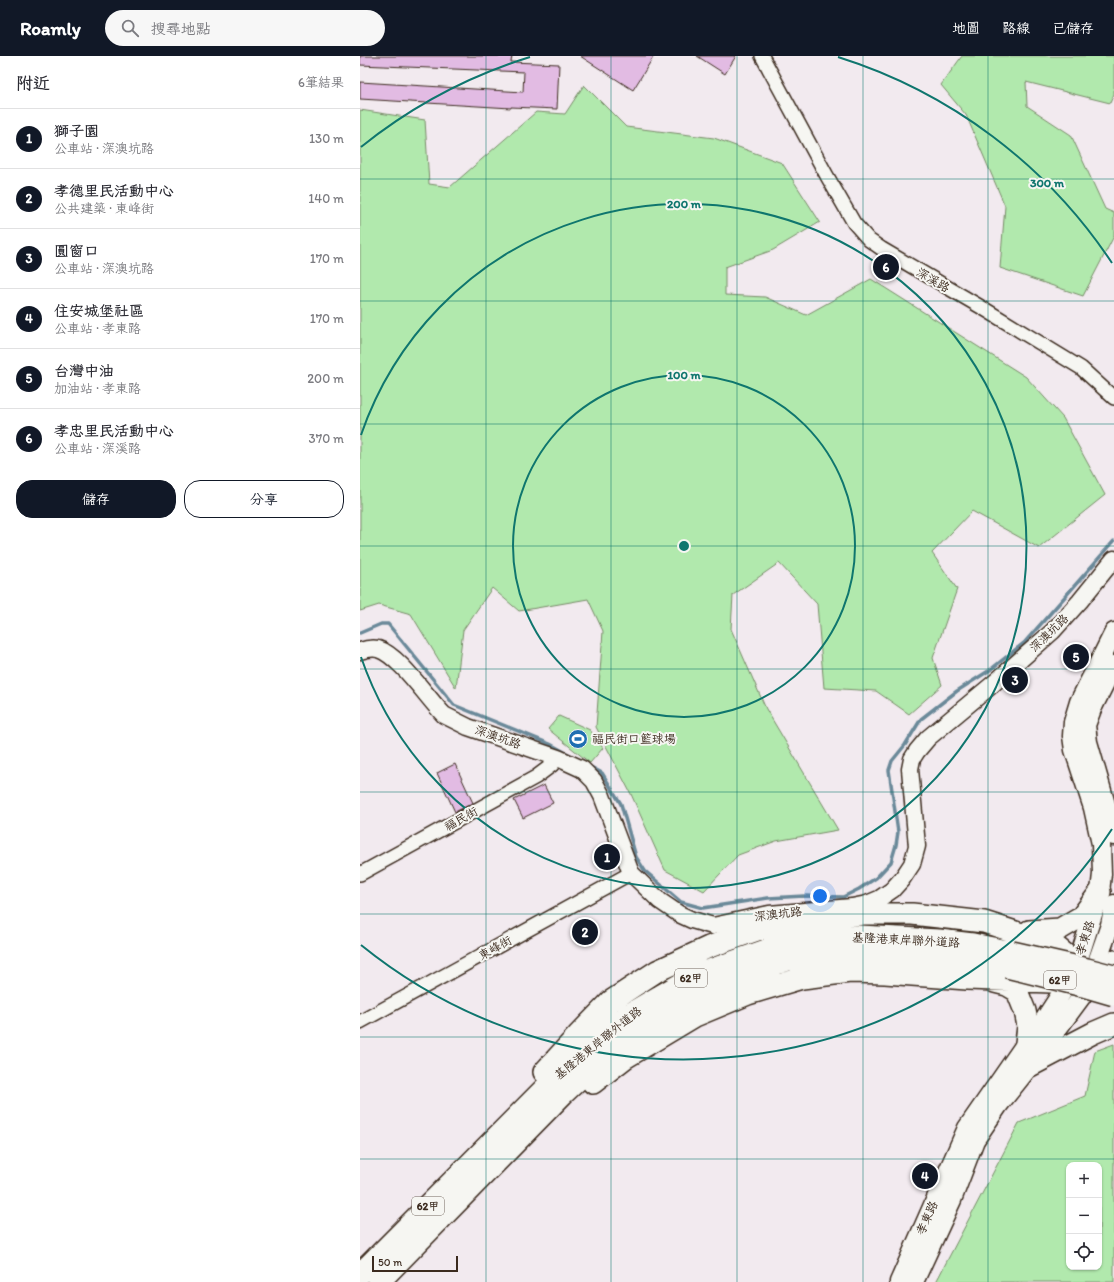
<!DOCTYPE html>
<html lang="zh-TW">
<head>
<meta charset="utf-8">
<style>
  body { margin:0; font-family:Itim,"LXGW WenKai TC",sans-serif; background:#f7f7f7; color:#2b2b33 }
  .controls { position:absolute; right:12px; bottom:12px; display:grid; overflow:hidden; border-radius:8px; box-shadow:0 1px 3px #0004 }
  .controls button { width:36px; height:36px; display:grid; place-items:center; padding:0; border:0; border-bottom:1px solid #e1e1e2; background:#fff; color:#2b2b33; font:20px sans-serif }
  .scale { position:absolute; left:12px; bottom:10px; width:86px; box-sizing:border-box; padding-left:4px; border:2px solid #3b2a1e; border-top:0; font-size:11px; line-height:14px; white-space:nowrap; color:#3b2a1e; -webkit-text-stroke:3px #f6f6f2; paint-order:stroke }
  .you { position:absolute; left:460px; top:840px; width:14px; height:14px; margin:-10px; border:3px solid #fff; border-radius:50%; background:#1a73e8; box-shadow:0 0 0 6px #1a73e833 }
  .badge { display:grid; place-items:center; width:26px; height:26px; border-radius:50%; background:#111827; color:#fff; font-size:13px; font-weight:700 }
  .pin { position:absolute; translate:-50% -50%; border:2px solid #fff; box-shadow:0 1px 4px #0006 }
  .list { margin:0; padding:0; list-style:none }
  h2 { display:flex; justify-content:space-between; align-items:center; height:52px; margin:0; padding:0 16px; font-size:17px }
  h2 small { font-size:13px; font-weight:400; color:#7c7c81 }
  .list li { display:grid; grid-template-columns:26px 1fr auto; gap:12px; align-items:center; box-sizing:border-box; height:60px; padding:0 16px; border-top:1px solid #e1e1e2 }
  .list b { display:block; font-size:15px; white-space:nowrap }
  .list p { margin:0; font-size:13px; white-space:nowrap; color:#7c7c81 }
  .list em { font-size:13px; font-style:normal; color:#7c7c81 }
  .actions { display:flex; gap:8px; padding:12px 16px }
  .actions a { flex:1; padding:9px 0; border:1px solid #111827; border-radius:16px; text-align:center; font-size:14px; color:#111827 }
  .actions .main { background:#111827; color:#fff }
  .icon { flex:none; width:22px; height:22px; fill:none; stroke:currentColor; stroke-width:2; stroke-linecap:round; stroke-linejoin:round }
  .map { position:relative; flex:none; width:754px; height:1226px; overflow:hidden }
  header { display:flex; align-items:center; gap:24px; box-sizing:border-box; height:56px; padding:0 20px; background:#111827; color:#fff }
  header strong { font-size:19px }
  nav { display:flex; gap:22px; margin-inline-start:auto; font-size:14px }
  .search { width:280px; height:36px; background:#f7f7f7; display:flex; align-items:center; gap:10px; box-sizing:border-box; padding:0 14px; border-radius:22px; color:#7c7c81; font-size:15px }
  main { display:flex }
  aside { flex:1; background:#fff }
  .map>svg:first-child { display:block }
</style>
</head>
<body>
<header>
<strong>Roamly</strong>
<div class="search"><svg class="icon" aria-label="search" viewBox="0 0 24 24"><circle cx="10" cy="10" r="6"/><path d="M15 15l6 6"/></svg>搜尋地點</div>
<nav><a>地圖</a><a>路線</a><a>已儲存</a></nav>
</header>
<main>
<aside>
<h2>附近<small>6筆結果</small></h2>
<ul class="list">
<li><span class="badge">1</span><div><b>獅子園</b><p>公車站 · 深澳坑路</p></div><em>130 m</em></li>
<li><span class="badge">2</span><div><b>孝德里民活動中心</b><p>公共建築 · 東峰街</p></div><em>140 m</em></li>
<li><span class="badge">3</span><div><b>圓窗口</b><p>公車站 · 深澳坑路</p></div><em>170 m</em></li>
<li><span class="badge">4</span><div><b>住安城堡社區</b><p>公車站 · 孝東路</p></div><em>170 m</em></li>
<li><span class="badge">5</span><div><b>台灣中油</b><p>加油站 · 孝東路</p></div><em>200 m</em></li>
<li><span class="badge">6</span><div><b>孝忠里民活動中心</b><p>公車站 · 深溪路</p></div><em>370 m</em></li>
</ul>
<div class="actions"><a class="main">儲存</a><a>分享</a></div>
</aside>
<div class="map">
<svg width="754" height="1226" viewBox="0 0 754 1226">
  <rect width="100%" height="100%" fill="#f2eaef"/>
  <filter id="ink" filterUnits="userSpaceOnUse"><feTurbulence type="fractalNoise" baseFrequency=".025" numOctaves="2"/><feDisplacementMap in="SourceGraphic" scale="8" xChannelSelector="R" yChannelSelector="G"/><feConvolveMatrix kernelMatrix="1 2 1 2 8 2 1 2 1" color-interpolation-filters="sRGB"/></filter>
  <g filter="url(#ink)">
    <path fill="#b1e9ad" stroke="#768a66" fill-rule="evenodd" d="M602,0h152v38l-4,9 -84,-21 1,24 44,29 34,74 9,4v23l-31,60 -83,-28 5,-62 -39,-91 -25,-30z
      M224,29l42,42 88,11 68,25 38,59 -47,28 -48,17v28l40,2 41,18 65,-36 155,98 37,41 42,77 -66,53 -67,-37 -40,42 25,36 -24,69 9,27 -33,29 -33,-23 -52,-3 -7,-84 -38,-41 -46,32 -2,34 35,80 72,121 -62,11 -38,14 -34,36 -39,-21 -34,-76 -35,-67 7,-96 -15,-32 -69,12 -27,-23 -29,42 -7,58 -45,-74 -32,-9 -19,6v-501l65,10 4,64 21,3 86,-75 29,2z
      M199,660l31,14 13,18 -13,15 -42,-34z
      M754,988v238h-178l83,-159 66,-27 10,-45zM709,1109h30v102h-30z"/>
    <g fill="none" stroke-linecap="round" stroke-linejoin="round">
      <path stroke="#6b8999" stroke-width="3.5" d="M0,577l21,-9h7l66,81 96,39 20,11
        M227,709l15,8 19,31 15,53 9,14 36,31 22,6 65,-10 36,-2 39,1 16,-8 17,-11 15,-16 5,-17 2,-13 -9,-62 3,-9 13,-16 16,-26 36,-28 33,-21 35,-28 89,-101"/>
    </g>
    <path fill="#e2bbe3" stroke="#3b2a1e" d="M0,0h152l-1,6 48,2 -2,45 -46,-2v1l-151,-9v-17l163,10 1,-20 -164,-7z
      M220,0h74l-21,34z
      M337,0h39l-11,18z
      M95,708l18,39 -18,9 -18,-39z
      M184,729l9,18 -30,15 -9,-18z"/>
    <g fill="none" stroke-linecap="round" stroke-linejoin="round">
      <defs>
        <path id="minor" d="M402,0l65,120 27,47 15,17 13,9 104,61 95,58 33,30
          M0,818l176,-97 16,-12 6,-7
          M0,966l271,-149"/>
        <path id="tertiary" d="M0,595c6,-2 12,-3 18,-2 21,6 50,50 66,66l24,12 90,31 24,11 12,12 8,15 29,77 29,28 19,13 13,6 21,6 56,-12 83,-7 15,-3 12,-5 13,-9 10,-11 10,-15 5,-18 -7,-77 2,-10 5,-8 11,-13 65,-54 60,-53 27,-30 34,-42"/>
        <path id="secondary" d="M754,609l-22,44 -6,16 2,17 19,66 7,28
          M539,1226l68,-154 59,-85 18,-23 24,-37 9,-19 23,-72 2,-18 -1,-30 -8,-36 -19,-58 -2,-14 1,-14 6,-20 35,-70
          M554,1226l38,-82 23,-60 23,-34 32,-40 58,-78 22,-63 4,-21"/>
        <path id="trunk" d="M669,875l31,-2 22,-13 18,-24
          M635,926l12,3 10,6 8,20 3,15 -2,17
          M670,1010l63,-33 21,-9
          M184,1016l34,-37 33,-34 46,-30 52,-24 48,-17 55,-10 51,-6h49l72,8 69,22 24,20 6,11 13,-7 18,-7
          M233,1027l32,-25 70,-42 53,-22 54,-16 48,-6 35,1 82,6 84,3
          M0,1218l193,-194 73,-64 25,-15 45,-26 84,-30 24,-4 55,-5 80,4 34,4 39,8
          M19,1226l184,-188 46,-43 38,-30 53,-29 42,-17 46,-15 42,-5 48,-3 60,4 69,11"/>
      </defs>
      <use href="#minor" stroke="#3b2a1e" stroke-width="16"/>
      <use href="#tertiary" stroke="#3b2a1e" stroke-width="19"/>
      <use href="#secondary" stroke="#3b2a1e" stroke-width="21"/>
      <use href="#trunk" stroke="#3b2a1e" stroke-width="24"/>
      <use href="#minor" stroke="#f6f6f2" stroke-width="13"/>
      <use href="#tertiary" stroke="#f6f6f2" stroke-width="16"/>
      <use href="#secondary" stroke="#f6f6f2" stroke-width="18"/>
      <use href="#trunk" stroke="#f6f6f2" stroke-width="21"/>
      <defs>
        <path id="trunk-bridge" d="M652,896l75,17 27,7
          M647,911l76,19 31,9"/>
      </defs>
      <use href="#trunk-bridge" stroke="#3b2a1e" stroke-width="24" stroke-linecap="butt"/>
      <use href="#trunk-bridge" stroke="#f6f6f2" stroke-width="21"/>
    </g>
  </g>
  <path fill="none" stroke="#0f766e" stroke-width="1" stroke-opacity="0.55" d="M126,0v1226M251,0v1226M377,0v1226M503,0v1226M628,0v1226M0,123h754M0,245h754M0,368h754M0,490h754M0,613h754M0,736h754M0,858h754M0,981h754M0,1103h754"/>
  <g fill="none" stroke="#0f766e" stroke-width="2">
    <circle cx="324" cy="490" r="171"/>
    <path d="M1 379A342 342 0 1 1 1 601"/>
    <path d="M752 773A513 513 0 0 1 1 889M1 91A513 513 0 0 1 170 1M478 1A513 513 0 0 1 752 207"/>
  </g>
  <defs>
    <symbol id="stadium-disc" viewBox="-11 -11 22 22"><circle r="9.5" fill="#1f6fb2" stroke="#f6f6f2"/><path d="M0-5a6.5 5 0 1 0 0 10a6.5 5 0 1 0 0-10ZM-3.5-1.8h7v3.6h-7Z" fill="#fff"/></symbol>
  </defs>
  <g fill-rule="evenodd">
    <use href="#stadium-disc" x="207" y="672" width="22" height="22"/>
  </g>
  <g text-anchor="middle" stroke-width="4" stroke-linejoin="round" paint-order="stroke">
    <g fill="#f6f6f2" stroke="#73675e" stroke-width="1">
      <rect x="315" y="913" width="32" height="18" rx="3"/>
      <rect x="684" y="915" width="32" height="18" rx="3"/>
      <rect x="52" y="1141" width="32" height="18" rx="3"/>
    </g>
    <g font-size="11" font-weight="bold" fill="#3b2a1e">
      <text x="331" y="926">62甲</text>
      <text x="700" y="928">62甲</text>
      <text x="68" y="1154">62甲</text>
    </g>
    <g font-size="12" fill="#3b2a1e" stroke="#f6f6f2">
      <text transform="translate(573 224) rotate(30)" y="4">深溪路</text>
      <text transform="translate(689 577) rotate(-44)" y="4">深澳坑路</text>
      <text transform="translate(138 681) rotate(19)" y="4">深澳坑路</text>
      <text transform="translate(101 763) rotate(-29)" y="4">福民街</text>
      <text transform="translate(418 858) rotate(-7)" y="4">深澳坑路</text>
      <text transform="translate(725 882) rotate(-72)" y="4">孝東路</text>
      <text transform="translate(546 884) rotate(3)" y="4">基隆港東岸聯外道路</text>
      <text transform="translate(135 892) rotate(-29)" y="4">東峰街</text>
      <text transform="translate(238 987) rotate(-39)" y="4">基隆港東岸聯外道路</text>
      <text transform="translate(567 1162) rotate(-66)" y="4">孝東路</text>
    </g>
    <g font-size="12" fill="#3b2a1e" stroke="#f6f6f2" text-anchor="start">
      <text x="232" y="687">福民街口籃球場</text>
    </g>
  </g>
  <circle cx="324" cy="490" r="6" fill="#0f766e" stroke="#f6f6f2" stroke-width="2"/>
  <g font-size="12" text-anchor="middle" font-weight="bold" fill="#0f766e" stroke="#f6f6f2" stroke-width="4" stroke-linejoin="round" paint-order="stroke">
    <text x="687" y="131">300 m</text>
    <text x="324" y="152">200 m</text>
    <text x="324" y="323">100 m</text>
  </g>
</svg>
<div class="controls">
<button>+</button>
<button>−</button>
<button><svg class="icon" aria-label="locate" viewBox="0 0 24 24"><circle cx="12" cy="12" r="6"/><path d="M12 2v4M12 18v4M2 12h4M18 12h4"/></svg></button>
</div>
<div class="scale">50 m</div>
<div class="you"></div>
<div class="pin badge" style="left:247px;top:801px">1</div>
<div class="pin badge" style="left:225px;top:876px">2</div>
<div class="pin badge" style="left:655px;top:624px">3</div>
<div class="pin badge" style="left:565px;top:1120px">4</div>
<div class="pin badge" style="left:716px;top:601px">5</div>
<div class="pin badge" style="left:526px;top:211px">6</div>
</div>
</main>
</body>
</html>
